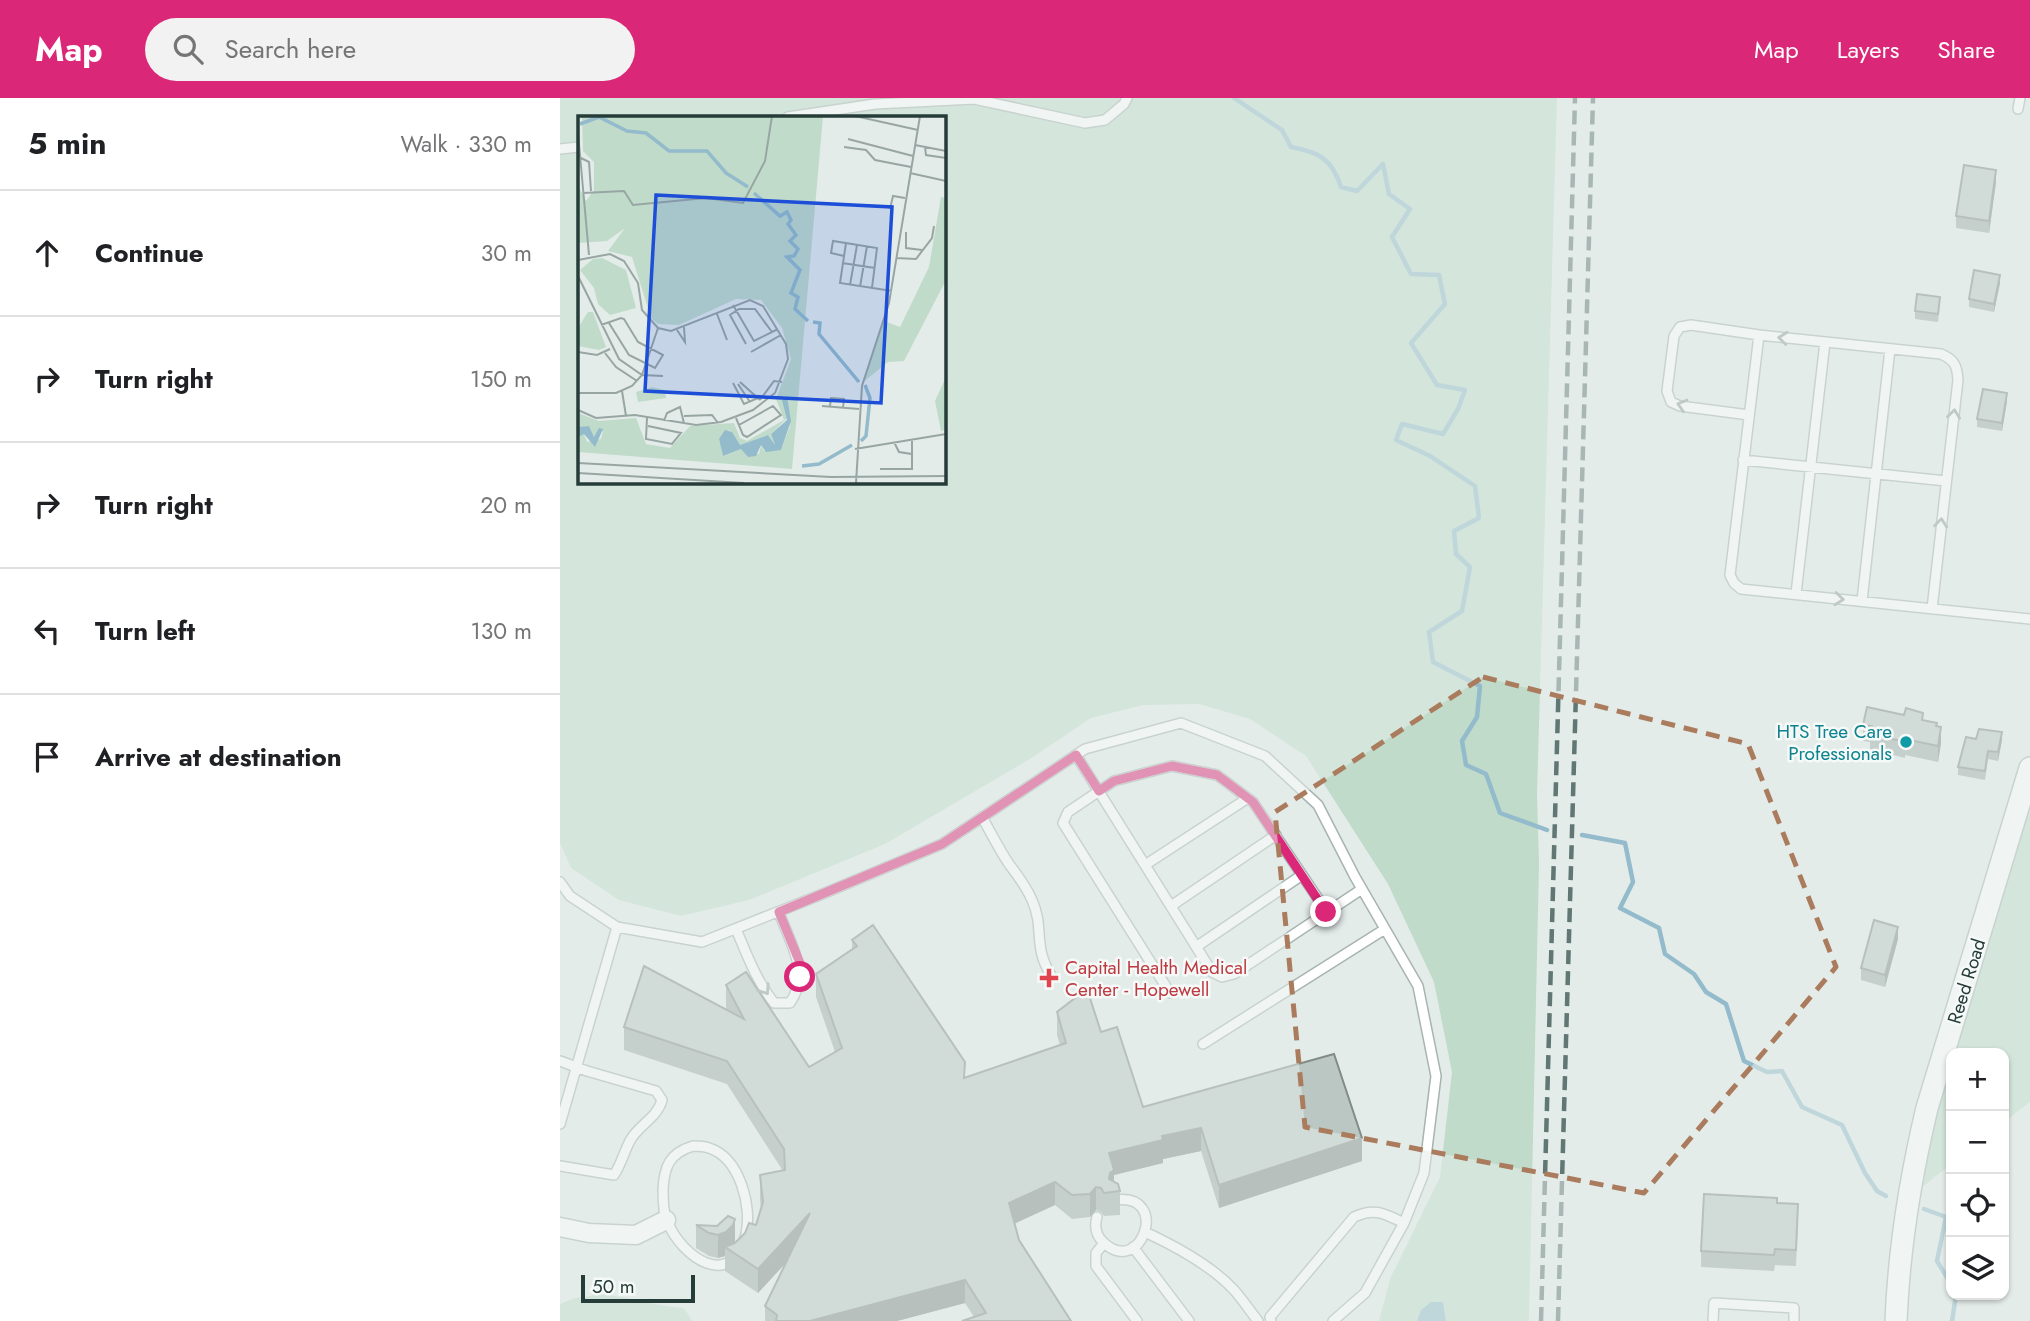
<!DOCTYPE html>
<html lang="en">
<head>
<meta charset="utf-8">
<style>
  body { margin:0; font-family:Jost,sans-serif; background:#f2f2f2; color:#202124 }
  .controls { position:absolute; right:21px; bottom:21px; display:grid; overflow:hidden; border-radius:14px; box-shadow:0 2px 5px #0004 }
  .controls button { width:63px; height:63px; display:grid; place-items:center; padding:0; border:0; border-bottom:2px solid #e0e0e0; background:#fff; color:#202124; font:35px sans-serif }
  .scale { position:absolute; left:21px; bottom:18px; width:114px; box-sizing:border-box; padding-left:7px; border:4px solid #263c39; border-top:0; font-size:19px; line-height:24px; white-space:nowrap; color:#263c39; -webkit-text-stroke:5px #f5f9f7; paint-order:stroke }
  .stop { position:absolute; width:21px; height:21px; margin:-16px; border:5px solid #db2777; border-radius:50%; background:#fff }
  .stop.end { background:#db2777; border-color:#fff; box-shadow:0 2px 7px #0008 }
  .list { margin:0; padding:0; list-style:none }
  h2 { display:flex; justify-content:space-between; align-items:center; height:91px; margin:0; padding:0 28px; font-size:30px }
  h2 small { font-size:23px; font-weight:400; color:#757577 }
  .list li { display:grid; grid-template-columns:46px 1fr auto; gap:21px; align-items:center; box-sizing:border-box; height:126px; padding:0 28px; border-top:2px solid #e0e0e0 }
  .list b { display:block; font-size:26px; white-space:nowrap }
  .list em { font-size:23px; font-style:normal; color:#757577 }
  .icon { flex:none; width:38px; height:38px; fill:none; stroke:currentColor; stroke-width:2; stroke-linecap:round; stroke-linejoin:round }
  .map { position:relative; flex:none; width:1470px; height:1223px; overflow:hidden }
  header { display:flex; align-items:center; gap:42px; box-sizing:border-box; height:98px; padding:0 35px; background:#db2777; color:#fff }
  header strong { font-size:33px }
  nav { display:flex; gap:38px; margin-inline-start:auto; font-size:24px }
  .search { width:490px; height:63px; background:#f2f2f2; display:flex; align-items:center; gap:18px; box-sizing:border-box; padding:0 24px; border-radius:38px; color:#757577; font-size:26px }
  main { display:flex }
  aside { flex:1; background:#fff }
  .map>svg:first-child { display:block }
</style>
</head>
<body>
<header>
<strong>Map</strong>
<div class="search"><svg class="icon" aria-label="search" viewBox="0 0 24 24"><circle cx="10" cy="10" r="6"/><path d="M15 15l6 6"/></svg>Search here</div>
<nav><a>Map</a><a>Layers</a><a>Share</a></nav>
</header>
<main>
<aside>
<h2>5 min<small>Walk · 330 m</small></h2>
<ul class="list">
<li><svg class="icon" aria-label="ahead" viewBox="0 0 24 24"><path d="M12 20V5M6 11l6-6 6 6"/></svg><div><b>Continue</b></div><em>30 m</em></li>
<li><svg class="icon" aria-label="right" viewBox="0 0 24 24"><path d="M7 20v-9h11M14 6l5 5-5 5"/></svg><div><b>Turn right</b></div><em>150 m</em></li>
<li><svg class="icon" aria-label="right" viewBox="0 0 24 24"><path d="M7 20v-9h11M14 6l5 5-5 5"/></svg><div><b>Turn right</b></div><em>20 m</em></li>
<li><svg class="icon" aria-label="left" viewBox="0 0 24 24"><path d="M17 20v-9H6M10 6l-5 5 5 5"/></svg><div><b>Turn left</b></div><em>130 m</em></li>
<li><svg class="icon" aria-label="arrive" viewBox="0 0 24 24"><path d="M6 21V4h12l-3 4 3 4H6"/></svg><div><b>Arrive at destination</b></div></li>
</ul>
</aside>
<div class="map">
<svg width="1470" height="1223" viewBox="0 0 1470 1223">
  <rect width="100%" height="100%" fill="#e4ecea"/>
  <path fill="#c0dbca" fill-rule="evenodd" d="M0,0h997l-20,696 2,70 -10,457h-83l-3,-18c-16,-2 -21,4 -26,18h-38l11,-42 50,-102 12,-105 -18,-90 -46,-98 -82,-128 -56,-37 -51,-15 -56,1 -52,13 -61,41 -145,85 -136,56 -68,16 -62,-16 -48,-32 -11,-25zM19,19h364v364h-364z
    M1461,712l9,3v289l-26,20v-69h-53v111l-46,37z
    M42,1196c28,3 53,12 82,14l8,13h-132v-17l15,-6z"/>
  <path fill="#93bbcb" d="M871,1204h12l3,19h-29l4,-11z"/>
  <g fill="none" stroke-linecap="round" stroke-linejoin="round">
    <path stroke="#93bbcb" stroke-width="4.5" d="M674,0l48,32 9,17c28,5 41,12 50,40l16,4 26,-27 6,30 21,15 -18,28 19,37 28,1 6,29 -34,39 26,42 28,5 -7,19 -15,25 -41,-10 -6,16 34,16 45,30 4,32 -25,13 2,23 14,13 -8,44 -33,21 4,30 47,24 -3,31 -15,24 4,24 20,9 14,39 47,17
      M1022,737l43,8 8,39 -13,26 39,20 6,26 29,20 12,18 20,12 18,57 23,11 15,-1 20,36 40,18 23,48 12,18 9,5
      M1364,1111l22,8 -9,44 14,23
      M1392,1223l4,-26"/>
    <defs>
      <path id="service" d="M1458,11l2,-11
        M228,19l87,-13 99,-5 111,24 20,-3 19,-16 3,-6
        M0,51l19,-2
        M1199,237l-29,240 4,8 7,6 289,30
        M1189,317l-69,-9 -9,-4 -4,-11 7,-55 6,-9 11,-2 68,10 182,19c14,6 16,12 17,26l-26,229
        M1183,362l203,21
        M1236,496l29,-252
        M1302,503l28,-252
        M516,657l136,217 10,5 12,-3 128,-85
        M422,719c9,16 17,32 27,47 9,12 17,22 23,36 13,29 0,46 20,77
        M585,767l103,-67
        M0,784l10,14 47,31 85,15 123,-49 117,-49 143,-95 96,-26 84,33 53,49 37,72 63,109 18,90 -12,97 -20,50 -39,70 -32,28
        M611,808l105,-71
        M176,831c11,26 20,51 38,74h16c21,-31 0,-59 -11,-91
        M636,849l106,-72
        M610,895l-107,-170 5,-11 46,-31 58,-15 45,9 36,27 74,110
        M643,946l182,-115
        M0,963l27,10 69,20 6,9c-5,18 -22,24 -31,39 -7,12 -9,24 -17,36l-54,-9
        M0,1026l57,-197
        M133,1048c5,0 11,0 16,2 31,10 43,58 37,86 -14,58 -64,24 -79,-13 -4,-9 -4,-21 -4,-31 1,-24 7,-37 30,-44z
        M537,1119c-3,10 -1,18 6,25 38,37 68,-49 13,-42
        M585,1134c30,14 66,33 89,58 9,10 16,21 24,31
        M544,1145l-8,10v13l41,55
        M573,1149l56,74
        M711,1223l-1,-4 84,-100c21,-10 31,-3 50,6
        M1153,1223l1,-18 80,5v13"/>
      <path id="minor" d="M0,1129l29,6 47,2 30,-15"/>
      <path id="tertiary" d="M1336,1223c3,-73 14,-142 31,-213l103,-340"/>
    </defs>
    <use href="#service" stroke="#a7b4b1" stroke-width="12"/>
    <use href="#minor" stroke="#a7b4b1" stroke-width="21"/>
    <use href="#tertiary" stroke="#a7b4b1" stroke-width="24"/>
    <use href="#service" stroke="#fff" stroke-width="9"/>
    <use href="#minor" stroke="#fff" stroke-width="18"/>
    <use href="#tertiary" stroke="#fff" stroke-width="21"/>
    <path stroke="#607774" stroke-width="4.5" stroke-dasharray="14 7" stroke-linecap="butt" d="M981,1223l34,-1223
      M998,1223l35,-1223"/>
  </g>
  <path fill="#a0aba8" d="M1436,84l-7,51 -33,-5v-12z
    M1440,185l-6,29 -25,-5v-8z
    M1380,207l-2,17 -23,-3v-8z
    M1447,303l-5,30 -25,-4v-8z
    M1363,622l14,6 4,17 -3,19 -33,-7v3l-35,-9v-7l-7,-1v-16z
    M1416,641l26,1 -4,21 -10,-2 -3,21 -27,-5v-8z
    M1338,841l-13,48 -24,-7v-12z
    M292,842l113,138 95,-33 -3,-10v-23l44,20 42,75 219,54 -143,47 -18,-57 -38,8v4l-49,12v7l6,9v24l-16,1 -3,-4 -5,-2 -6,7 -18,2 -17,-14 -41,19 5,16 52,81 -97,-4 -9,-14 -68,18h-132v-15l20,-43 -27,30 -33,-22v-15l-7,2 -9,-2 -13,-8v-23l39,17 21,-17 5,-16 -1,-10v-24l23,-4 -56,-87 -103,-34v-23l103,-16 -1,-3v-23l83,82 26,-15 -19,-55v-23l36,-25z
    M1217,1105l21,17 -2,46 -21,-1 -1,6 -73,-4v-16z"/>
  <path fill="#828b88" d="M1436,72v12l-7,51v-12z
    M1440,177v8l-6,29v-8z
    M1447,295v8l-5,30v-8z
    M1381,629v16l-3,19v-16z
    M1442,634v8l-4,21v-9z
    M1338,829v12l-13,48v-12z
    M641,1030v23l-38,8v4l-49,12v17h-5v-39l53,-17z
    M802,1040v23l-143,47v-23z
    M495,1084v23l-46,21v-23z
    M536,1089v23l-6,7v-23z
    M250,1115v24l-52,56v-24z
    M175,1121v23l-2,6 -8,-1v9l-7,2v-23z
    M405,1182v23l-68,18h-87z"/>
  <path fill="#bac7c3" stroke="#828b88" stroke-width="2" d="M1404,67l32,5 -7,51 -33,-5z
    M1414,172l26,5 -6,29 -25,-5z
    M1357,196l23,3 -2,17 -23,-3z
    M1423,291l24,4 -5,30 -25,-4z
    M1307,609l37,8 2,-7 17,5 -1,7 15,3 -1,3 5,1 -3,19 -33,-7v3l-35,-8 2,-8 -9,-1z
    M1419,631l23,3 -4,20 -10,-1 -3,20 -27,-4 8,-30 10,2z
    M1314,822l24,7 -13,48 -24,-7z
    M313,827l92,137 -1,16 102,-35 -9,-31 30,-23 14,43 16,-5 26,80 191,-53 28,84 -143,47 -18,-57 -39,8 1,4 -54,13 5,17 -4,3 -1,6 9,5 2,7 -16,2 -3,-5 -5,-1 -6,7 -18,1 -17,-13 -46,21 10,37 52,81h-109l24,-8 -21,-33 -155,41h-34l1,-6 -12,-9 45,-93 -52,56 -33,-22 10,-4 10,-10 4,-10 7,2 7,-23 -3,-27 25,-5 -1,-21 -57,-88 -103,-34 20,-61 100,53 -18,-34 20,-13 63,95 33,-19 -26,-74 41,-28 -5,-6z
    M1144,1096l73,4v5l21,1 -2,46 -21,-1 -1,6 -73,-4z
    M168,1118l7,3 -2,6 -7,7 -8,3 -9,-2 -13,-8 21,1z"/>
  <defs><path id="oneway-chevron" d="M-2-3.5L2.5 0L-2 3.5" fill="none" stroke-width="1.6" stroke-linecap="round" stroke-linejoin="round" transform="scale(1.75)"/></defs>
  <g stroke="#929e9c">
    <use href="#oneway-chevron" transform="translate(1223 240) rotate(-174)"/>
    <use href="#oneway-chevron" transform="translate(1122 307) rotate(-163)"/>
    <use href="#oneway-chevron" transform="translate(1394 316) rotate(-83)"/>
    <use href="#oneway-chevron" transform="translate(1381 425) rotate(-84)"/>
    <use href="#oneway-chevron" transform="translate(1279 501) rotate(6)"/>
    <use href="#oneway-chevron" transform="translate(205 892) rotate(56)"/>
  </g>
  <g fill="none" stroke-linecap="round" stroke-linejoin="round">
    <path stroke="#db2777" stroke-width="9" d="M240,879v-14l-21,-51 163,-68 134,-89 23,36 15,-10 58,-15 45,9 36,27 73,110"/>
  </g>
  <path d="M0 0H1470V1223H0ZM923,579l265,67 88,223 -192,226 -339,-66 -30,-315z" fill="#e4ecea" fill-opacity=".55" fill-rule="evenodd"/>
  <path fill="none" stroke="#aa7c5d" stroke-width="5" stroke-dasharray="14 9" stroke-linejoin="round" d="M923,579l265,67 88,223 -192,226 -339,-66 -30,-315z"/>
  <circle fill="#0f9aa8" stroke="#f5f9f7" stroke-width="2.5" cx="1346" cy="644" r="7"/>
  <path fill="#e0444e" stroke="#f5f9f7" stroke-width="2.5" d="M485.5 869.5h7v7h7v7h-7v7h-7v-7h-7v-7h7z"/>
  <g text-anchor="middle" stroke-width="5" stroke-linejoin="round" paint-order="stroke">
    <g font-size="19" fill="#0d838f" stroke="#f5f9f7" text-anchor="end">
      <text x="1332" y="640">HTS Tree Care<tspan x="1332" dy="22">Professionals</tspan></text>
    </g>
    <g font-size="19" fill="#be3a42" stroke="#f5f9f7" text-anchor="start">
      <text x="505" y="876">Capital Health Medical<tspan x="505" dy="22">Center - Hopewell</tspan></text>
    </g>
    <g font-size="19" fill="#263c39" stroke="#f5f9f7">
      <text transform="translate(1406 883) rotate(-73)" y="7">Reed Road</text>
    </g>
  </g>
  <g transform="translate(18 18)">
    <rect width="368" height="368" fill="#e4ecea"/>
    <path d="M4,0h241l-31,353 -214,-17 2,-18h4l3,8 14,-3 2,-8 -9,6 -7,-11 -9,3v-16l21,8 37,-3 10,26 24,4 20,-22 44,-3 6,15 7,3 37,-21 -8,-21 15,-40 -9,-31 -21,-28 -25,-1 -57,26 -21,-1 -7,-6 -19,-61 -24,-6 17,-23 -18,13 -29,2v-58l8,16 8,-11v-28l-11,-11zM207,280l5,30 -9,24 -17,1 -3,-6 -2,9 -18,-5 -18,7 -4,-17 10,-9 11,15 28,-10 7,10 -4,-11 17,-17zM363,81l4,1v84l-41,79 -16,1 -26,21 22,-62 16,6 29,-60zM24,142l24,12 10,38 -26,7 -12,-11 -4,-16 -14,-18 13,-11zM10,196h5l13,35 -7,3 -21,-4v-18zM367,263v51l-4,1 -6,-30zM74,271l13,3 1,8 -28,4 -2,-10z" fill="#c0dbca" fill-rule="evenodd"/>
    <path d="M209,280l4,25 -10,29 -15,2 -5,-7 -5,11 -8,1 -7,-8 -18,7 -4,-17 6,-9 7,2 8,13 28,-10 7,10 -4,-11 16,-14 -5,-20zM11,310l5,11 5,-9 4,1 -8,18 -11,-13 -6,3 1,-10z" fill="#93bbcb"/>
    <path fill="none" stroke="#93bbcb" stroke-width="3.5" d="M2,8l19,-7 28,14 19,2 23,18h38l19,22 22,14M176,77l26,23 7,-4 4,8 -3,4 8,11 -6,6 8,8 -4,7 -7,1 13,13 -9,23 7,4 -3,12 13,12M235,206l7,1 -1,11 40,48M283,325l5,-5 4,-38 -5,-13M224,350l17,-2 33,-19"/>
    <path fill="none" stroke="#98a6a3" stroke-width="2" d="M277,0l63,14M0,17l11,122M270,23l65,17M337,29l31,6M266,31l22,3 9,10 36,7M347,31l1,8 20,3M1,41l10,5 2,29M332,57l36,8M5,77l41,-2 9,14 73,-7 37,5 22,-42 7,-45M312,93l3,-13 12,2M328,116v16l16,2M268,127l-6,40 52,8M266,140l-13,-3 2,-12 44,7 -5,40M318,142l20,1 16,-21 2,-12M0,144l32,-6 14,7 14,22 4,27 16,18 13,3 79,-31 13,6 23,38 2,15 -13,34 -22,17 -32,12 -25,3 -61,-10 -39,3 -18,-8M264,147l33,5M0,160l41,83 23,16 21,1M272,169l7,-40M282,171l7,-41M155,189l21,36 24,-12M139,198l10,26M23,209l20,-7 3,1 14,23 25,13 -8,13 -26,-13 -20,-32M99,214l8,12 -1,-15M168,228l-16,-29 9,-6h16l17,23M0,236l19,3 13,-6M173,236l30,-17M27,237l11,14 21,14M162,266l20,18M155,267l11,21 14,-6M160,268l12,18M44,275l4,25M0,277h38l16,-7 10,-11 16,-47M182,284l14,-19 8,1M244,290l37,3M252,290l1,-8 13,1 -1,9M106,300l28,-1 6,8M69,302l-1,21 26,5 9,-11 -33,-7M158,302l7,17 4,2 34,-22 -8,-9 -34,19M86,305l3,-8 13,-6 4,16M316,326l5,10 13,2v-15M277,333l91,-15M0,347l253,14 115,-1M302,353h32v-15M0,357l166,10M278,367l6,-97 27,-83 31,-187"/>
    <path fill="#1d4ed8" fill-opacity="0.15" stroke="#1d4ed8" stroke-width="3.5" d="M78,79l236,12 -11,196 -236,-12z"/>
    <rect width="368" height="368" fill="none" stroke="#263c39" stroke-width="3.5"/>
  </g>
</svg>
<div class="controls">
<button>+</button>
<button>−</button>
<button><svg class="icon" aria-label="locate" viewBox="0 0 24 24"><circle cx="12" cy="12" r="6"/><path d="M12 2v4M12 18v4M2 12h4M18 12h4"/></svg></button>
<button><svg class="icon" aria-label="layers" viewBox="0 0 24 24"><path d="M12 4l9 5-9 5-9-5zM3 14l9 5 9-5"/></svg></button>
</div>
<div class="scale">50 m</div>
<div class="stop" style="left:240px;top:879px"></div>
<div class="stop end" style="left:766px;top:814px"></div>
</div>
</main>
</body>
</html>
